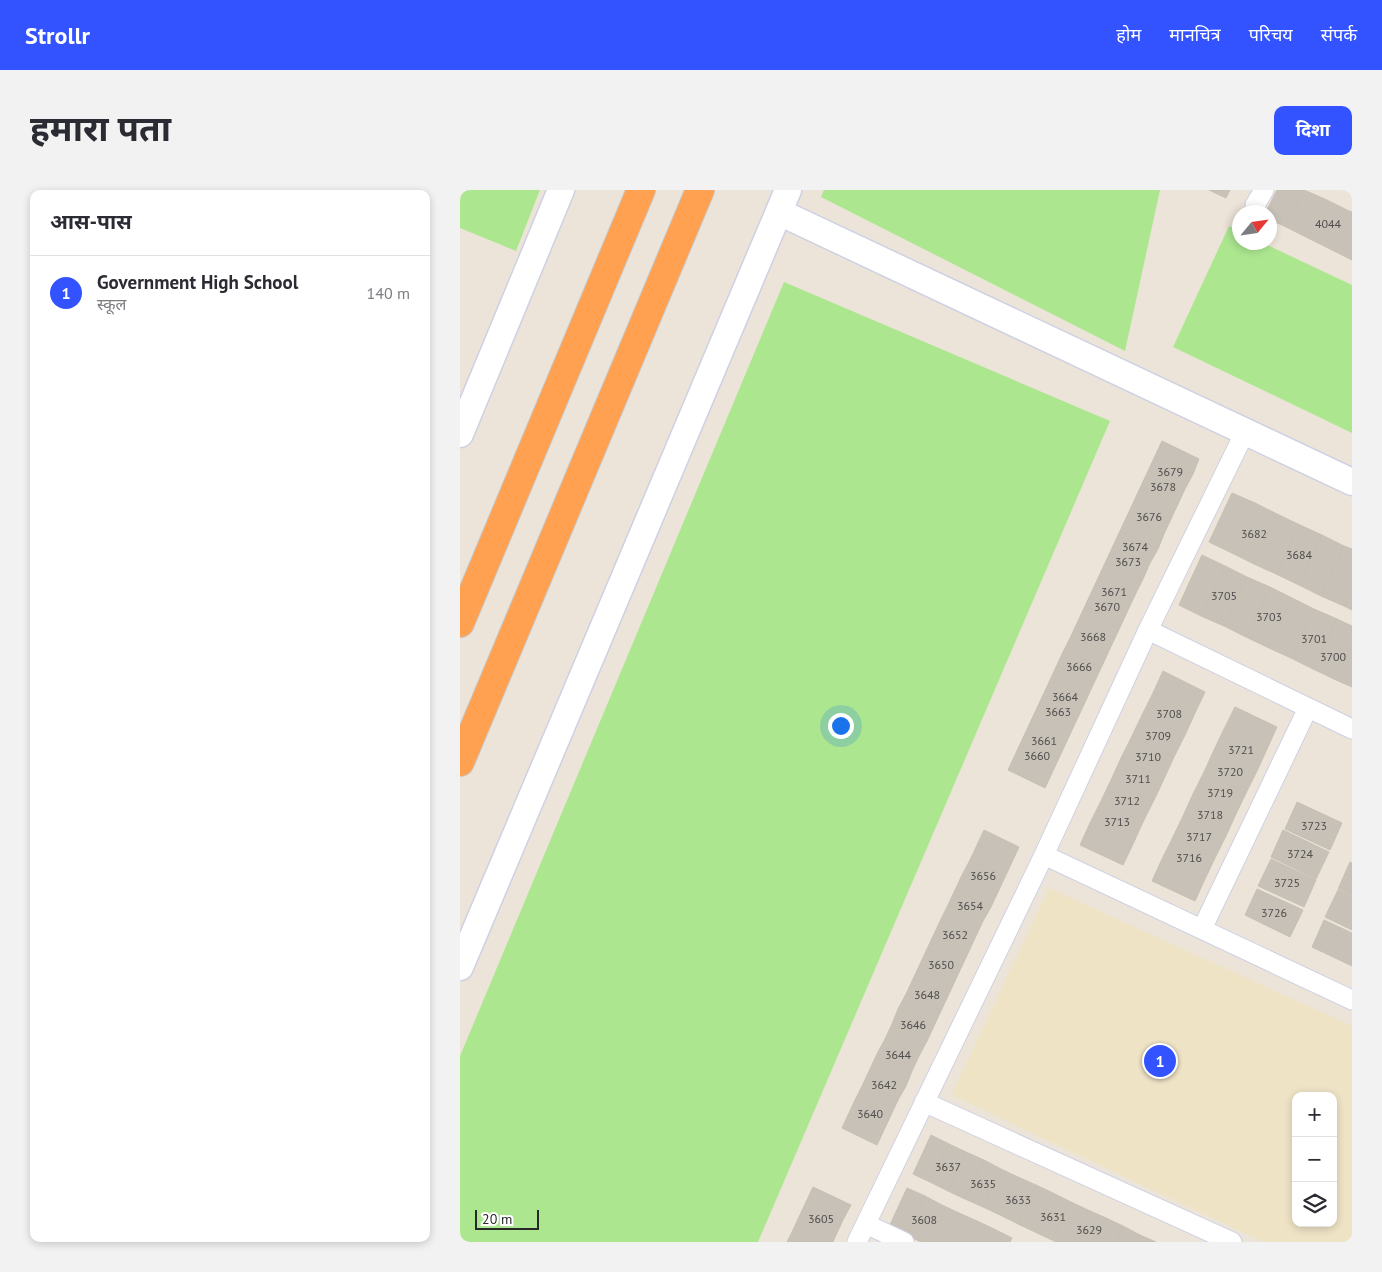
<!DOCTYPE html>
<html lang="hi">
<head>
<meta charset="utf-8">
<style>
  body { margin:0; font-family:"PT Sans","Noto Sans Devanagari",sans-serif; background:#f2f2f3; color:#2b2b33 }
  .controls { position:absolute; right:15px; bottom:15px; display:grid; overflow:hidden; border-radius:10px; box-shadow:0 2px 8px #0003 }
  .controls button { width:45px; height:45px; display:grid; place-items:center; padding:0; border:0; border-bottom:1px solid #e1e1e2; background:#fff; color:#2b2b33; font:25px sans-serif }
  .compass { position:absolute; left:772px; top:15px; width:45px; height:45px; border-radius:50%; background:#fff; box-shadow:0 2px 8px #0003; rotate:61deg }
  .scale { position:absolute; left:15px; bottom:12px; width:64px; box-sizing:border-box; padding-left:5px; border:2px solid #282828; border-top:0; font-size:14px; line-height:18px; white-space:nowrap; color:#282828; -webkit-text-stroke:4px #fff; paint-order:stroke }
  .you { position:absolute; left:380px; top:535px; width:18px; height:18px; margin:-12px; border:4px solid #fff; border-radius:50%; background:#1a73e8; box-shadow:0 0 0 8px #1a73e833 }
  .badge { display:grid; place-items:center; width:32px; height:32px; border-radius:50%; background:#3253ff; color:#fff; font-size:16px; font-weight:700 }
  .pin { position:absolute; translate:-50% -50%; border:2px solid #fff; box-shadow:0 1px 5px #0006 }
  .list { margin:0; padding:0; list-style:none }
  h2 { display:flex; justify-content:space-between; align-items:center; height:65px; margin:0; padding:0 20px; font-size:21px }
  h2 small { font-size:16px; font-weight:400; color:#7c7c81 }
  .list li { display:grid; grid-template-columns:32px 1fr auto; gap:15px; align-items:center; box-sizing:border-box; height:75px; padding:0 20px; border-top:1px solid #e1e1e2 }
  .list b { display:block; font-size:19px; white-space:nowrap }
  .list p { margin:0; font-size:16px; white-space:nowrap; color:#7c7c81 }
  .list em { font-size:16px; font-style:normal; color:#7c7c81 }
  .icon { flex:none; width:28px; height:28px; fill:none; stroke:currentColor; stroke-width:2; stroke-linecap:round; stroke-linejoin:round }
  .map { position:relative; flex:none; width:892px; height:1052px; overflow:hidden; border-radius:10px }
  header { display:flex; align-items:center; gap:30px; box-sizing:border-box; height:70px; padding:0 25px; background:#3253ff; color:#fff }
  header strong { font-size:24px }
  nav { display:flex; gap:28px; margin-inline-start:auto; font-size:18px }
  .intro { display:flex; align-items:center; justify-content:space-between; box-sizing:border-box; height:120px; padding:0 30px }
  h1 { margin:0; font-size:35px }
  .button { padding:12px 22px; border-radius:10px; background:#3253ff; color:#fff; font-size:18px; font-weight:700 }
  main { display:flex; gap:30px; padding:0 30px }
  aside { flex:1; background:#fff; border-radius:10px; box-shadow:0 2px 8px #0003 }
  .map>svg:first-child { display:block }
</style>
</head>
<body>
<header>
<strong>Strollr</strong>
<nav><a>होम</a><a>मानचित्र</a><a>परिचय</a><a>संपर्क</a></nav>
</header>
<div class="intro"><h1>हमारा पता</h1><a class="button">दिशा</a></div>
<main>
<aside>
<h2>आस-पास<small></small></h2>
<ul class="list">
<li><span class="badge">1</span><div><b>Government High School</b><p>स्कूल</p></div><em>140 m</em></li>
</ul>
</aside>
<div class="map">
<svg width="892" height="1052" viewBox="0 0 892 1052">
  <rect width="100%" height="100%" fill="#ece4d8"/>
  <path fill="#efe3c6" fill-rule="evenodd" d="M589,698l303,138v216h-89l-312,-147zM836,906h37v127h-37z"/>
  <path fill="#ace790" d="M0,0h80l-24,61 -56,-23z
    M364,0h336l-35,161 -304,-154z
    M769,36l10,5v11l24,1 89,42v148l-179,-86z
    M324,92l326,139 -352,821h-298v-186z"/>
  <path fill="#c7c1b8" stroke="#c7c0b2" d="M749,0h21l-4,8z
    M817,0h27l-18,37 -17,-8v-7h-3z
    M844,0l23,10 -19,38 -22,-11z
    M867,10l22,11 -19,38 -22,-11z
    M889,21l3,1v48l-22,-11z
    M702,251l37,18 -6,15 -38,-18z
    M695,266l38,18 -8,15 -37,-18z
    M688,281l37,18 -7,15 -37,-18z
    M681,296l37,18 -7,15 -37,-18z
    M772,303l23,10 -23,50 -23,-11z
    M674,311l37,18 -7,15 -37,-18z
    M795,313l22,11 -23,50 -22,-11z
    M817,324l23,11 -24,49 -22,-10z
    M667,326l37,18 -6,15 -38,-18z
    M840,335l22,10 -23,50 -23,-11z
    M660,341l38,18 -8,14 -37,-17z
    M862,345l22,11 -23,50 -22,-11z
    M653,356l37,17 -7,16 -37,-18z
    M884,356l8,3v39l-8,18 -23,-10z
    M742,365l23,11 -24,50 -22,-11z
    M646,371l37,18 -7,14 -37,-17z
    M765,376l22,11 -23,49 -23,-10z
    M639,386l37,17 -7,15 -37,-17z
    M787,387l23,10 -24,50 -22,-11z
    M810,397l22,11 -23,50 -23,-11z
    M892,398v22l-8,-4z
    M632,401l37,17 -7,15 -37,-17z
    M832,408l22,11 -23,49 -22,-10z
    M625,416l37,17 -7,15 -37,-17z
    M854,419l23,10 -24,50 -22,-11z
    M877,429l15,7v19l-16,35 -23,-11z
    M618,431l37,17 -7,15 -37,-17z
    M611,446l37,17 -7,15 -37,-18z
    M892,455v42l-16,-7z
    M604,460l37,18 -7,15 -37,-18z
    M597,475l37,18 -7,15 -37,-18z
    M703,481l42,21 -10,21 -42,-20z
    M590,490l37,18 -7,15 -37,-18z
    M693,503l42,20 -10,22 -43,-20z
    M583,505l37,18 -7,15 -37,-18z
    M775,517l42,20 -10,22 -43,-20z
    M576,520l37,18 -7,15 -37,-18z
    M682,525l43,20 -11,22 -42,-21z
    M569,535l37,18 -7,15 -37,-18z
    M764,539l43,20 -10,22 -43,-21z
    M672,546l42,21 -10,22 -43,-21z
    M562,550l37,18 -7,15 -37,-18z
    M754,560l43,21 -11,22 -42,-21z
    M555,565l37,18 -7,15 -37,-18z
    M661,568l43,21 -10,21 -43,-20z
    M744,582l42,21 -10,21 -43,-20z
    M651,590l43,20 -11,22 -42,-21z
    M733,604l43,20 -10,22 -43,-20z
    M641,611l42,21 -10,22 -43,-21z
    M837,612l45,21 -12,27 -45,-21z
    M723,626l43,20 -11,22 -42,-21z
    M630,633l43,21 -10,21 -43,-20z
    M524,640l35,17 -7,15 -35,-17z
    M823,640l46,22 -13,27 -45,-22z
    M713,647l42,21 -10,21 -43,-20z
    M517,655l35,17 -7,15 -35,-17z
    M702,669l43,20 -10,22 -43,-20z
    M811,669l45,21 -12,27 -46,-21z
    M510,670l35,17 -7,15 -36,-17z
    M890,672l2,1v33l-14,-7z
    M502,685l36,17 -7,15 -36,-17z
    M797,699l46,21 -13,27 -45,-22z
    M495,700l36,17 -8,14 -35,-16z
    M878,700l14,7v33l-27,-13z
    M488,715l35,16 -7,15 -35,-17z
    M481,729l35,17 -7,15 -35,-17z
    M864,730l28,13v33l-40,-19z
    M474,744l35,17 -7,15 -35,-17z
    M467,759l35,17 -7,15 -35,-17z
    M460,774l35,17 -7,15 -35,-17z
    M453,789l35,17 -7,15 -35,-17z
    M446,804l35,17 -7,15 -36,-17z
    M438,819l36,17 -7,15 -35,-17z
    M432,834l35,17 -8,15 -34,-17z
    M425,849l34,17 -7,15 -35,-17z
    M417,864l35,17 -6,15 -36,-17z
    M410,879l36,17 -8,14 -35,-16z
    M403,894l35,16 -7,15 -35,-17z
    M396,908l35,17 -7,15 -35,-17z
    M389,923l35,17 -7,15 -35,-17z
    M471,945l18,9 -19,38 -17,-8z
    M489,954l17,8 -18,39 -18,-9z
    M506,962l18,8 -19,39 -17,-8z
    M524,970l17,9 -18,38 -18,-8z
    M541,979l17,8 -18,38 -17,-8z
    M558,987l18,8 -18,39 -18,-9z
    M576,995l17,8 -18,39 -17,-8z
    M353,997l38,18 -8,15 -37,-18z
    M447,998l18,8 -19,39 -17,-8z
    M593,1003l18,9 -19,38 -17,-8z
    M465,1006l17,9 -17,37h-4l-15,-7z
    M346,1012l37,18 -7,15 -37,-18z
    M611,1012l17,8 -15,32h-17l-4,-2z
    M482,1015l17,8 -13,29h-21z
    M628,1020l18,8 -12,24h-21z
    M499,1023l18,8 -10,21h-21z
    M339,1027l37,18 -3,7h-21l-20,-10z
    M646,1028l17,8 -7,16h-22z
    M517,1031l17,8 -6,13h-21z
    M663,1036l17,9 -3,7h-21z
    M534,1039l18,9 -2,4h-22z
    M332,1042l20,10h-25z
    M680,1045l16,7h-19z"/>
  <g fill="none" stroke-linecap="round" stroke-linejoin="round">
    <defs>
      <path id="street" d="M795,15l9,-15
        M688,440l204,99
        M584,665l308,145
        M742,739l106,-221
        M464,912l308,140
        M406,1034l38,18
        M397,1052l187,-387 104,-225 97,-198"/>
      <path id="secondary" d="M319,22l573,270
        M0,244l101,-244
        M0,777l328,-777"/>
      <path id="highway" d="M0,433l181,-433
        M0,572l240,-572"/>
    </defs>
    <use href="#street" stroke="#ced1e3" stroke-width="21"/>
    <use href="#secondary" stroke="#ced1e3" stroke-width="29"/>
    <use href="#highway" stroke="#c7c7c7" stroke-width="30"/>
    <use href="#street" stroke="#fff" stroke-width="19"/>
    <use href="#secondary" stroke="#fff" stroke-width="26"/>
    <use href="#highway" stroke="#ffa150" stroke-width="28"/>
  </g>
  <g text-anchor="middle" stroke-width="4.5" stroke-linejoin="round" paint-order="stroke">
    <g font-size="12" fill="#504e4c">
      <text x="868" y="38">4044</text>
      <text x="710" y="286">3679</text>
      <text x="703" y="301">3678</text>
      <text x="689" y="331">3676</text>
      <text x="794" y="348">3682</text>
      <text x="675" y="361">3674</text>
      <text x="839" y="369">3684</text>
      <text x="668" y="376">3673</text>
      <text x="654" y="406">3671</text>
      <text x="764" y="410">3705</text>
      <text x="647" y="421">3670</text>
      <text x="809" y="431">3703</text>
      <text x="633" y="451">3668</text>
      <text x="854" y="453">3701</text>
      <text x="873" y="471">3700</text>
      <text x="619" y="481">3666</text>
      <text x="605" y="511">3664</text>
      <text x="598" y="526">3663</text>
      <text x="709" y="528">3708</text>
      <text x="698" y="550">3709</text>
      <text x="584" y="555">3661</text>
      <text x="781" y="564">3721</text>
      <text x="577" y="570">3660</text>
      <text x="688" y="571">3710</text>
      <text x="770" y="586">3720</text>
      <text x="678" y="593">3711</text>
      <text x="760" y="607">3719</text>
      <text x="667" y="615">3712</text>
      <text x="750" y="629">3718</text>
      <text x="657" y="636">3713</text>
      <text x="854" y="640">3723</text>
      <text x="739" y="651">3717</text>
      <text x="840" y="668">3724</text>
      <text x="729" y="672">3716</text>
      <text x="523" y="690">3656</text>
      <text x="827" y="697">3725</text>
      <text x="510" y="720">3654</text>
      <text x="814" y="727">3726</text>
      <text x="495" y="749">3652</text>
      <text x="481" y="779">3650</text>
      <text x="467" y="809">3648</text>
      <text x="453" y="839">3646</text>
      <text x="438" y="869">3644</text>
      <text x="424" y="899">3642</text>
      <text x="410" y="928">3640</text>
      <text x="488" y="981">3637</text>
      <text x="523" y="998">3635</text>
      <text x="558" y="1014">3633</text>
      <text x="593" y="1031">3631</text>
      <text x="361" y="1033">3605</text>
      <text x="464" y="1034">3608</text>
      <text x="629" y="1044">3629</text>
    </g>
  </g>
</svg>
<div class="controls">
<button>+</button>
<button>−</button>
<button><svg class="icon" aria-label="layers" viewBox="0 0 24 24"><path d="M12 4l9 5-9 5-9-5zM3 14l9 5 9-5"/></svg></button>
</div>
<svg class="compass" viewBox="-18 -18 36 36"><path d="M0-13l5 13h-10z" fill="#e53935"/><path d="M0 13l5-13h-10z" fill="#7c7c81"/></svg>
<div class="scale">20 m</div>
<div class="you"></div>
<div class="pin badge" style="left:700px;top:871px">1</div>
</div>
</main>
</body>
</html>
